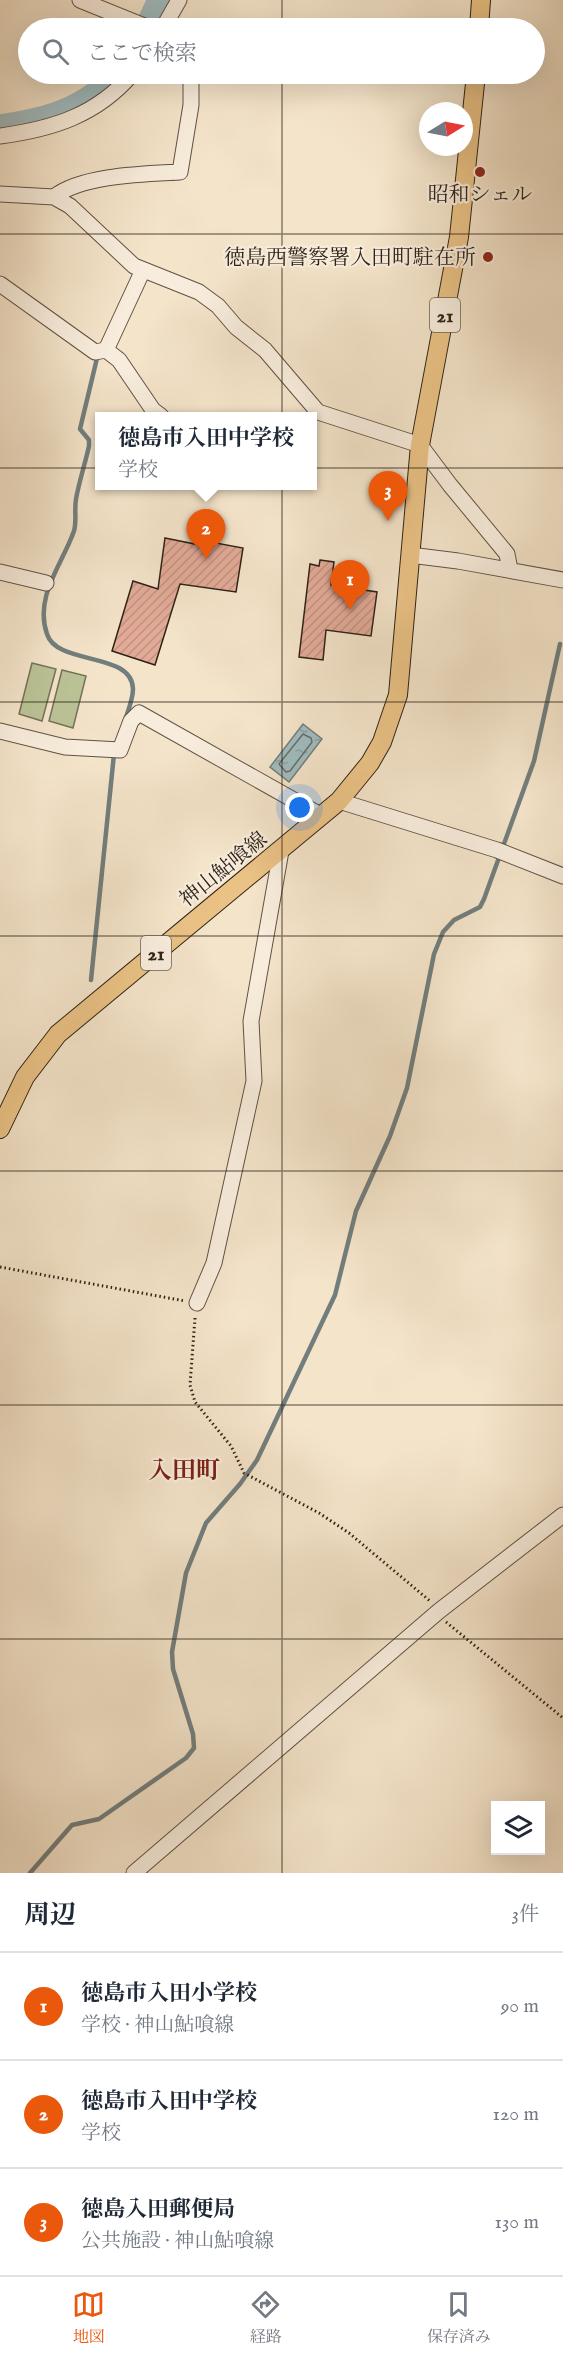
<!DOCTYPE html>
<html lang="ja">
<head>
<meta charset="utf-8">
<style>
  body { margin:0; font-family:"IM FELL English","Noto Serif JP",serif; background:#f2f2f3; color:#1f2937 }
  .controls { position:absolute; right:18px; bottom:18px; display:grid; overflow:hidden; border-radius:0px; box-shadow:0 6px 24px #0002 }
  .controls button { width:54px; height:54px; display:grid; place-items:center; padding:0; border:0; border-bottom:2px solid #e0e1e3; background:#fff; color:#1f2937; font:30px sans-serif }
  .compass { position:absolute; left:419px; top:102px; width:54px; height:54px; border-radius:50%; background:#fff; box-shadow:0 6px 24px #0002; rotate:80deg }
  .you { position:absolute; left:300px; top:808px; width:21px; height:21px; margin:-15px; border:4px solid #fff; border-radius:50%; background:#1a73e8; box-shadow:0 0 0 9px #1a73e833 }
  .badge { display:grid; place-items:center; width:39px; height:39px; border-radius:50%; background:#ea580c; color:#fff; font-size:20px; font-weight:700 }
  .pin { position:absolute; translate:-50% -50px; filter:drop-shadow(0 2px 3px #0008) }
  .pin::after { content:''; position:absolute; top:32px; width:21px; height:18px; background:inherit; clip-path:polygon(0 0,100% 0,50% 100%) }
  .popup { position:absolute; left:95px; top:412px; width:222px; height:78px; box-sizing:border-box; display:grid; place-content:center; border-radius:0px; background:#fff; filter:drop-shadow(0 2px 4px #0005); font-size:20px; white-space:nowrap; color:#747a83 }
  .popup b { font-size:22px; color:#1f2937 }
  .popup::after { content:''; position:absolute; left:50%; top:100%; margin-left:-12px; border:12px solid transparent; border-top-color:#fff }
  .list { margin:0; padding:0; list-style:none }
  h2 { display:flex; justify-content:space-between; align-items:center; height:78px; margin:0; padding:0 24px; font-size:26px }
  h2 small { font-size:20px; font-weight:400; color:#747a83 }
  .list li { display:grid; grid-template-columns:39px 1fr auto; gap:18px; align-items:center; box-sizing:border-box; height:108px; padding:0 24px; border-top:2px solid #e0e1e3 }
  .list b { display:block; font-size:22px; white-space:nowrap }
  .list p { margin:0; font-size:20px; white-space:nowrap; color:#747a83 }
  .list em { font-size:20px; font-style:normal; color:#747a83 }
  .icon { flex:none; width:33px; height:33px; fill:none; stroke:currentColor; stroke-width:2; stroke-linecap:round; stroke-linejoin:round }
  .map { position:relative; flex:none; width:563px; height:1873px; overflow:hidden }
  .search { position:absolute; background:#fff; box-shadow:0 6px 24px #0002; left:18px; right:18px; top:18px; height:66px; display:flex; align-items:center; gap:15px; box-sizing:border-box; padding:0 21px; border-radius:33px; color:#747a83; font-size:22px }
  .sheet { height:402px; background:#fff }
  nav { display:flex; justify-content:space-around; align-items:center; box-sizing:border-box; height:84px; border-top:2px solid #e0e1e3; background:#fff; font-size:16px; color:#747a83 }
  nav a { display:grid; justify-items:center; gap:3px }
  nav .on { color:#ea580c }
  .map>svg:first-child { display:block }
</style>
</head>
<body>
<div class="map">
<svg width="563" height="1873" viewBox="0 0 563 1873">
  <defs>
    <pattern id="water-ripples" width="26" height="14" patternUnits="userSpaceOnUse" patternTransform="scale(1.5)"><rect width="26" height="14" fill="#a0bcc0"/><path d="M2 4q2-2 4 0t4 0M15 11q2-2 4 0t4 0" fill="none" stroke="#8aa1a4"/></pattern>
    <pattern id="building-hatch" width="6" height="6" patternUnits="userSpaceOnUse" patternTransform="scale(1.5)"><rect width="6" height="6" fill="#e2aa97"/><path d="M-1 1l2-2M0 6l6-6M5 7l2-2" fill="none" stroke="#c29281"/></pattern>
  </defs>
  <rect width="100%" height="100%" fill="#f4e4ca"/>
  <filter id="stains"><feTurbulence type="fractalNoise" baseFrequency=".00333" numOctaves="4"/><feColorMatrix values="0 0 0 0 .2 0 0 0 0 .09 0 0 0 0 .02 0 0 0 .5 -.17"/></filter>
  <radialGradient id="worn" r=".72"><stop offset=".6" stop-color="#630" stop-opacity="0"/><stop offset="1" stop-color="#630" stop-opacity=".3"/></radialGradient>
  <path fill="#bbc497" stroke="#747358" stroke-width="1.5" d="M32,663l24,6 -14,52 -23,-7z
    M62,670l24,6 -13,52 -24,-7z"/>
  <path fill="url(#water-ripples)" stroke="#727e7d" stroke-width="1.5" d="M303,724l19,15 -33,43 -19,-15z"/>
  <g fill="none" stroke-linecap="round" stroke-linejoin="round">
    <path stroke="#676f6c" stroke-width="1.5" d="M303,734l8,4 1,4 -22,29 -4,1 -7,-8z"/>
    <path stroke="#727e7d" stroke-width="4.5" d="M98,354l-18,75 9,11v6c-4,18 -10,36 -13,53 -2,11 1,22 -2,32 -12,34 -40,66 -27,103 10,32 85,17 86,55 0,10 -5,22 -8,31
      M91,980l23,-226
      M30,1873l42,-48 27,-6 87,-61 8,-10 -1,-14 -20,-65 -1,-17 14,-79 20,-50 34,-39 17,-24 78,-165 21,-84 34,-75 17,-48 27,-134 9,-22 11,-12 26,-13 4,-8 50,-138 26,-117"/>
    <path stroke="#a0bcc0" stroke-width="27" d="M148,28l13,-28
      M0,128c46,-7 87,-17 118,-54"/>
  </g>
  <path fill="url(#building-hatch)" stroke="#2e2218" stroke-width="1.5" d="M165,538l45,9 1,-5 32,6 -7,44 -56,-8 -25,81 -43,-14 21,-70 25,8z
    M320,560l14,2 -3,23 46,7 -6,44 -45,-6 -3,30 -24,-3 11,-93 9,2z"/>
  <g fill="none" stroke-linecap="round" stroke-linejoin="round">
    <defs>
      <path id="minor" d="M80,0l69,28
        M163,28l16,-28
        M0,136c53,-7 97,-21 132,-62
        M0,194l54,3 16,9 64,60 65,26 19,14 18,21 29,23 53,62 102,33 30,40 57,69 3,16
        M54,197c28,-22 90,-23 126,-25l11,-67v-31
        M0,284l95,68 11,-2 37,-80
        M106,350l13,10 34,50 8,6
        M410,555l48,6 105,19
        M0,572l46,11
        M0,731l65,16 55,3 11,-29 8,-8 183,103
        M339,801l158,49 66,26
        M197,1303l17,-40 40,-182 -3,-60 30,-170
        M134,1873l305,-262 124,-96"/>
      <path id="major" d="M479,28l2,-28
        M0,1129l25,-52 33,-43 281,-233 31,-38 12,-21 16,-47 22,-250 39,-208 17,-163"/>
    </defs>
    <use href="#minor" stroke="#605244" stroke-width="17"/>
    <use href="#major" stroke="#2e2218" stroke-width="20"/>
    <path stroke="#2e2218" stroke-width="3" stroke-dasharray="1.5 3" stroke-linecap="butt" d="M0,1267l185,34
      M195,1318l-5,67 5,17 36,44 13,27 75,40 30,20 81,68
      M446,1622l117,96"/>
    <use href="#minor" stroke="#f8eddd" stroke-width="15"/>
    <use href="#major" stroke="#eac285" stroke-width="18"/>
  </g>
  <path fill="none" stroke="#2e2218" stroke-width="1.5" stroke-opacity="0.55" d="M282,0v28M282,74v1799M0,234h563M0,468h563M0,702h563M0,936h563M0,1171h563M0,1405h563M0,1639h563"/>
  <g fill="#8f2418" stroke="#f8eddd" stroke-width="2">
    <circle cx="480" cy="172" r="6"/>
    <circle cx="488" cy="257" r="6"/>
  </g>
  <g text-anchor="middle" stroke-width="4.5" stroke-linejoin="round" paint-order="stroke">
    <g fill="#f8eddd" stroke="#6b5f53" stroke-width="1.5">
      <rect x="430" y="298" width="30" height="34" rx="4.5"/>
      <rect x="141" y="936" width="30" height="34" rx="4.5"/>
    </g>
    <g font-size="20" font-weight="bold" fill="#2e2218">
      <text x="445" y="322">21</text>
      <text x="156" y="960">21</text>
    </g>
    <g font-size="21" fill="#2e2218" stroke="#f8eddd">
      <text x="480" y="201">昭和シェル</text>
      <text x="476" y="264" text-anchor="end">徳島西警察署入田町駐在所</text>
    </g>
    <g font-size="21" fill="#2e2218" stroke="#f8eddd">
      <text transform="translate(223 869) rotate(-39)" y="7">神山鮎喰線</text>
    </g>
    <g font-size="24" font-weight="bold" fill="#7a1f14" stroke="#f8eddd">
      <text x="184" y="1478">入田町</text>
    </g>
  </g>
  <rect width="100%" height="100%" filter="url(#stains)"/>
  <rect width="100%" height="100%" fill="url(#worn)"/>
</svg>
<div class="controls">
<button><svg class="icon" aria-label="layers" viewBox="0 0 24 24"><path d="M12 4l9 5-9 5-9-5zM3 14l9 5 9-5"/></svg></button>
</div>
<svg class="compass" viewBox="-18 -18 36 36"><path d="M0-13l5 13h-10z" fill="#e53935"/><path d="M0 13l5-13h-10z" fill="#747a83"/></svg>
<div class="you"></div>
<div class="pin badge" style="left:350px;top:610px">1</div>
<div class="pin badge" style="left:206px;top:559px">2</div>
<div class="popup"><b>徳島市入田中学校</b>学校</div>
<div class="pin badge" style="left:388px;top:521px">3</div>
<div class="search"><svg class="icon" aria-label="search" viewBox="0 0 24 24"><circle cx="10" cy="10" r="6"/><path d="M15 15l6 6"/></svg>ここで検索</div>
</div>
<section class="sheet">
<h2>周辺<small>3件</small></h2>
<ul class="list">
<li><span class="badge">1</span><div><b>徳島市入田小学校</b><p>学校 · 神山鮎喰線</p></div><em>90 m</em></li>
<li><span class="badge">2</span><div><b>徳島市入田中学校</b><p>学校</p></div><em>120 m</em></li>
<li><span class="badge">3</span><div><b>徳島入田郵便局</b><p>公共施設 · 神山鮎喰線</p></div><em>130 m</em></li>
</ul>
</section>
<nav>
<a class="on"><svg class="icon" aria-label="map" viewBox="0 0 24 24"><path d="M3 6l6-2 6 2 6-2v14l-6 2-6-2-6 2zM9 4v14M15 6v14"/></svg>地図</a>
<a><svg class="icon" aria-label="directions" viewBox="0 0 24 24"><path d="M12 3l9 9-9 9-9-9zM9 14v-3h6M13 9l2 2-2 2"/></svg>経路</a>
<a><svg class="icon" aria-label="saved" viewBox="0 0 24 24"><path d="M7 4h10v16l-5-4-5 4z"/></svg>保存済み</a>
</nav>
</body>
</html>
